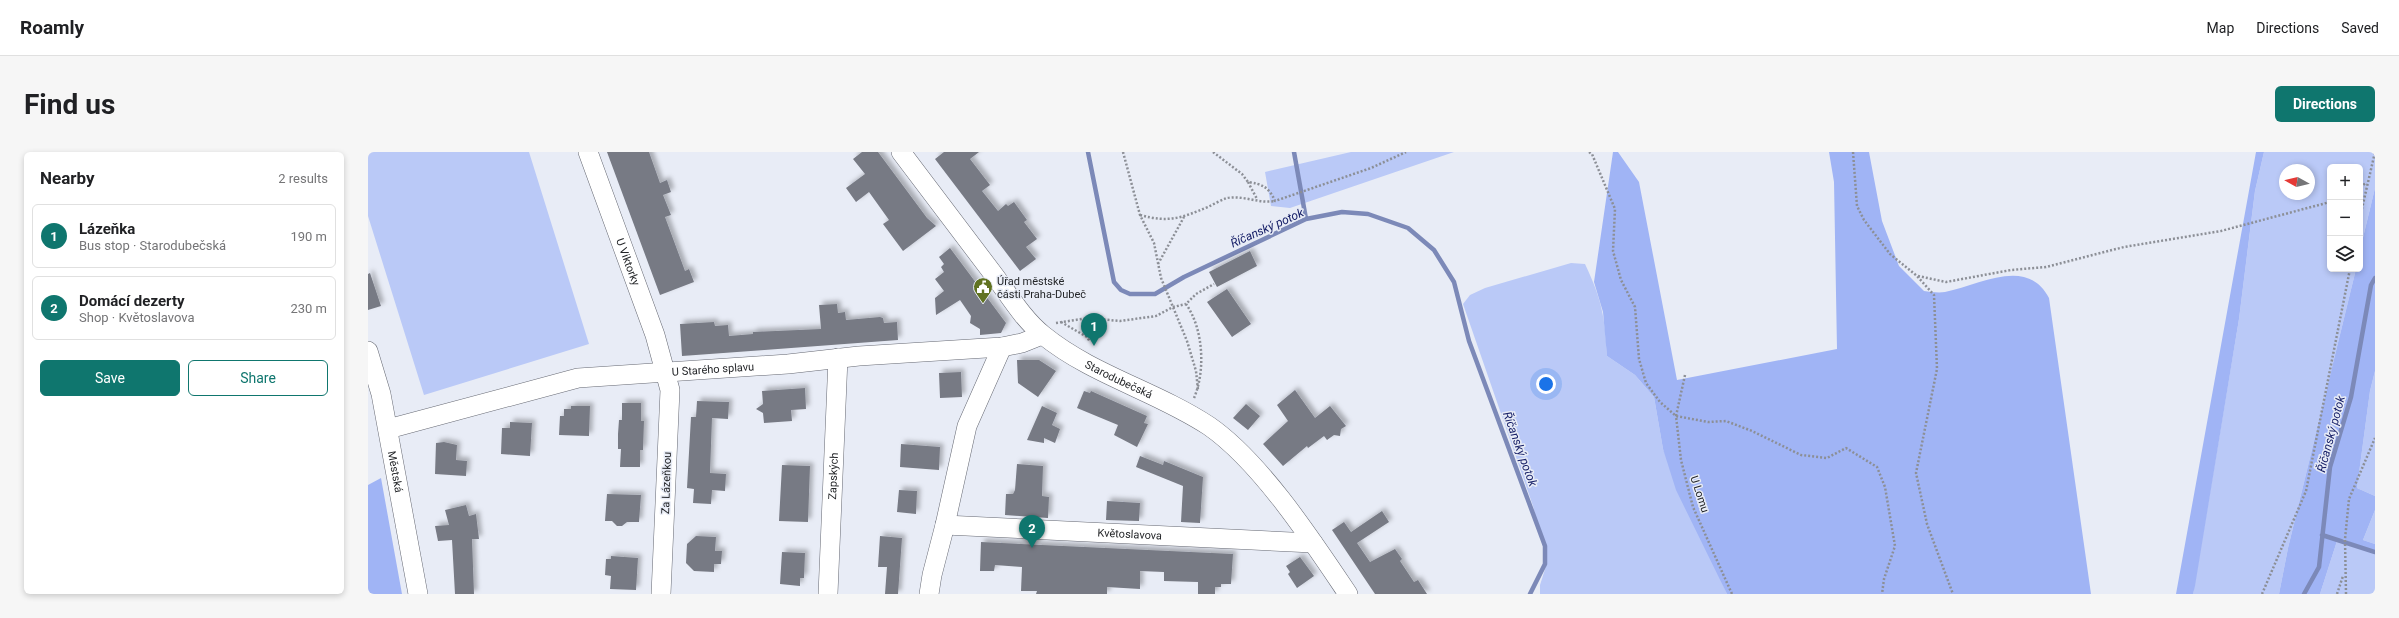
<!DOCTYPE html>
<html lang="en">
<head>
<meta charset="utf-8">
<style>
  body { margin:0; font-family:Roboto,sans-serif; background:#f6f6f6; color:#202124 }
  .controls { position:absolute; right:12px; top:12px; display:grid; overflow:hidden; border-radius:6px; box-shadow:0 2px 6px #0003 }
  .controls button { width:36px; height:36px; display:grid; place-items:center; padding:0; border:0; border-bottom:1px solid #e0e0e0; background:#fff; color:#202124; font:20px sans-serif }
  .compass { position:absolute; left:1911px; top:12px; width:36px; height:36px; border-radius:50%; background:#fff; box-shadow:0 2px 6px #0003; rotate:278deg }
  .you { position:absolute; left:1178px; top:232px; width:14px; height:14px; margin:-10px; border:3px solid #fff; border-radius:50%; background:#1a73e8; box-shadow:0 0 0 6px #1a73e833 }
  .badge { display:grid; place-items:center; width:26px; height:26px; border-radius:50%; background:#0f766e; color:#fff; font-size:13px; font-weight:700 }
  .pin { position:absolute; translate:-50% -33px; filter:drop-shadow(0 1px 2px #0008) }
  .pin::after { content:''; position:absolute; top:21px; width:14px; height:12px; background:inherit; clip-path:polygon(0 0,100% 0,50% 100%) }
  .list { margin:0; padding:0; list-style:none }
  h2 { display:flex; justify-content:space-between; align-items:center; height:52px; margin:0; padding:0 16px; font-size:17px }
  h2 small { font-size:13px; font-weight:400; color:#757577 }
  .list li { display:grid; grid-template-columns:26px 1fr auto; gap:12px; align-items:center; box-sizing:border-box; height:64px; margin:0 8px 8px; padding:0 8px; border:1px solid #e0e0e0; border-radius:6px }
  .list b { display:block; font-size:15px; white-space:nowrap }
  .list p { margin:0; font-size:13px; white-space:nowrap; color:#757577 }
  .list em { font-size:13px; font-style:normal; color:#757577 }
  .actions { display:flex; gap:8px; padding:12px 16px }
  .actions a { flex:1; padding:9px 0; border:1px solid #0f766e; border-radius:6px; text-align:center; font-size:14px; color:#0f766e }
  .actions .main { background:#0f766e; color:#fff }
  .icon { flex:none; width:22px; height:22px; fill:none; stroke:currentColor; stroke-width:2; stroke-linecap:round; stroke-linejoin:round }
  .map { position:relative; flex:none; width:2007px; height:442px; overflow:hidden; border-radius:6px }
  header { display:flex; align-items:center; gap:24px; box-sizing:border-box; height:56px; padding:0 20px; background:#fff; border-bottom:1px solid #e0e0e0 }
  header strong { font-size:19px }
  nav { display:flex; gap:22px; margin-inline-start:auto; font-size:14px }
  .intro { display:flex; align-items:center; justify-content:space-between; box-sizing:border-box; height:96px; padding:0 24px }
  h1 { margin:0; font-size:28px }
  .button { padding:10px 18px; border-radius:6px; background:#0f766e; color:#fff; font-size:14px; font-weight:700 }
  main { display:flex; gap:24px; padding:0 24px }
  aside { flex:1; background:#fff; border-radius:6px; box-shadow:0 2px 6px #0003 }
  .map>svg:first-child { display:block }
</style>
</head>
<body>
<header>
<strong>Roamly</strong>
<nav><a>Map</a><a>Directions</a><a>Saved</a></nav>
</header>
<div class="intro"><h1>Find us</h1><a class="button">Directions</a></div>
<main>
<aside>
<h2>Nearby<small>2 results</small></h2>
<ul class="list">
<li><span class="badge">1</span><div><b>Lázeňka</b><p>Bus stop · Starodubečská</p></div><em>190 m</em></li>
<li><span class="badge">2</span><div><b>Domácí dezerty</b><p>Shop · Květoslavova</p></div><em>230 m</em></li>
</ul>
<div class="actions"><a class="main">Save</a><a>Share</a></div>
</aside>
<div class="map">
<svg width="2007" height="442" viewBox="0 0 2007 442">
  <defs>
    <filter id="shadow"><feDropShadow dx="3.5" dy="-3.5" stdDeviation="2" flood-color="#0004"/></filter>
  </defs>
  <rect width="100%" height="100%" fill="#e8ecf6"/>
  <path fill="#bac9f7" fill-rule="evenodd" d="M0,0h161l60,192 -165,51 -56,-179z
    M983,0h103l-164,56 -19,-2 -6,-34z
    M1896,0h111v36l-15,62v-83h-30v102h26l-68,279 -9,46h-86l46,-275 16,-128zM1917,18h24v24h-24z
    M1203,111l14,1c17,36 20,53 22,92l28,19 19,22 9,52 64,145h-187v-9l7,-22 -14,-57 -70,-202 7,-9 15,-7z
    M2007,219v136v-11l-18,-8 13,-97z
    M2007,358v34l-12,-4z
    M1974,387l33,15v40h-55l17,-53z"/>
  <path fill="#a0b4f5" d="M1245,0h5l21,30 38,198 160,-31 -3,-167 -5,-30h40l13,69 17,45 25,25c6,1 15,2 21,1 35,-7 82,-36 104,6l42,296h-364l-51,-104 -13,-41 -9,-52 -19,-22 -28,-19 -4,-44 -9,-30z
    M1888,0h8l-9,39 -16,128 -44,267 -2,8h-17z
    M2007,36v183l-5,20 -13,97 18,8v14l-12,30 12,4v10l-32,-15 -6,2 -17,53h-41l9,-46 68,-279h4v-19z
    M13,326l21,116h-34v-109z"/>
  <g fill="none" stroke-linecap="round" stroke-linejoin="round">
    <path stroke="#7c89b8" stroke-width="4.5" d="M720,0l26,130 7,8 9,4h25l29,-17 122,-58 36,-7 26,2 40,14 26,22 20,32 15,59 76,205v18l-15,30
      M926,0l12,67
      M1954,383l53,17
      M1936,442l15,-27 11,-100 21,-70 20,-112 4,-7"/>
  </g>
  <path fill="#777a84" filter="url(#shadow)" d="M239,0h42l11,31 7,-3 4,12 -8,3 8,20 -6,2 20,54 4,-2 5,13 -34,13z
    M494,0h16l49,66 9,8 -33,25 -20,-27 6,-4 -20,-28 -13,10 -10,-14 19,-14 -12,-15z
    M576,0h35l-9,7 20,26 -8,6 16,20 8,-7 2,2 6,-4 13,18 -3,2 13,17 -11,8 10,12 -16,12 -85,-112z
    M582,96l56,75 -5,10 -21,2v-6l-10,-6 1,-7 -11,-16 -24,15 -1,-17 9,-7 -9,-12 9,-7 -3,-5 3,-3 -5,-7z
    M882,99l7,15 -40,21 -8,-15z
    M2,121l11,33 -13,4v-36z
    M859,137l24,35 -19,13 -25,-35z
    M469,152l1,9 7,-1 1,8 34,-3 3,1 1,5 13,-1 1,18 -216,16 -2,-32 34,-2 1,4 13,-1 1,11 24,-2v-2l68,-3 -2,-24z
    M649,208h22l17,11 -18,26 -20,-14z
    M593,220l1,25 -22,1 -1,-25z
    M437,236l1,21 -15,1 1,11 -28,2 -1,-10 -7,-4 7,-5 -1,-13z
    M927,238l20,28 15,-12 16,20 -5,3 -1,7 -6,-1 -7,5 -3,-4 -16,12 -1,-2 -24,20 -20,-22 25,-23 -11,-16z
    M716,239l6,2 1,-2 56,25 -3,7 4,1 -11,23 -23,-12 4,-10 -41,-17z
    M329,249l32,1 -1,17 -16,-1 -2,55 16,1 -1,17 -13,-1 -1,14 -18,-1 1,-14 -7,-1 4,-71h5z
    M254,251h19v18h3l-1,29h-3v17h-20l1,-18h-3v-15l1,-14h3z
    M878,252l14,12 -12,14 -15,-12z
    M203,254h19l-1,30 -30,-1 1,-19h4v-7h7z
    M674,254l15,7 -5,12 8,4 -5,14 -11,-5v5l-17,-3z
    M142,270l22,1 -2,33 -29,-2 1,-26h8z
    M76,290l13,3 -1,15 11,1 -1,15 -31,-2 1,-31z
    M533,292l39,3 -1,23 -39,-3z
    M772,304l23,9 1,-4 39,16 -3,46 -19,-1 2,-36 -47,-19z
    M649,312l26,2 -1,30 7,1 -1,21 -43,-3 1,-21h7l2,-4z
    M414,313l28,1 -2,56 -29,-1z
    M531,338l18,1 -1,23 -19,-2z
    M239,342l34,1 -2,27h-12l-5,4h-5l-5,-5h-7z
    M739,349l33,2 -1,18 -33,-1z
    M98,353l3,11 7,-2 3,25h-7l2,55h-19l-3,-54 -14,1 -3,-15 14,-1 -4,-15z
    M1014,359l7,11 -32,21 13,19 25,-13 7,10 -2,2 14,21 4,-2 9,14h-52l-43,-64 12,-8 7,10z
    M328,384l20,1 -1,14h7l-1,13h-7v8l-20,-1 -8,-8 1,-19z
    M512,384l22,2 -4,56h-13l2,-27h-9z
    M613,390l252,12 -2,30h-10v3h-6v7h-17v-12l-34,-1v-9l-24,-1v18l-33,-2v7h-71l1,-3h-16l1,-24 -27,-2 -1,6h-14z
    M414,400l23,1 -1,25h-4v8l-20,-2z
    M243,404l27,2 -2,32 -26,-1 1,-13 -6,-1 1,-16h5z
    M932,405l14,19 -17,12 -9,-14 2,-2 -4,-6z"/>
  <g fill="none" stroke-linecap="round" stroke-linejoin="round">
    <defs>
      <g id="minor">
        <path id="s1" d="M220,0l67,183 15,55 -9,204"/>
        <path id="s2" d="M533,0c31,41 62,82 93,123 15,20 29,44 49,60 49,40 113,56 166,91 52,36 104,116 139,168"/>
        <path id="s3" d="M0,199l13,43 37,200"/>
        <path id="s4" d="M20,277l190,-51 210,-14 71,-8 143,-9 20,-4 20,-8"/>
        <path id="s5" d="M577,373l368,18"/>
        <path id="s6" d="M460,442l10,-236"/>
        <path d="M561,442l3,-19 13,-50 22,-99 35,-79"/>
      </g>
    </defs>
    <use href="#minor" stroke="#666973" stroke-width="20"/>
    <path stroke="#8c8f96" stroke-width="2.5" stroke-dasharray="2 2" stroke-linecap="butt" d="M755,0l17,63 14,28 7,35 26,63 9,30 2,19
      M845,0l29,22 6,8c14,2 21,5 27,19l96,-33 35,-16
      M1221,0l3,2 23,55 -2,42 8,29 14,27 4,52 7,24 14,19 16,14 32,6 18,-1 26,10 49,24 26,3 19,-10 31,19 8,20 10,59 -11,33 -2,15
      M1485,0l4,54 7,14 26,34 27,22 17,19 3,74 -21,104 11,51 26,70
      M880,30l9,17
      M1992,35l6,-4
      M772,63c29,8 41,3 68,-8 6,-3 13,-7 19,-9 17,-3 32,6 48,3
      M1992,65l15,-65
      M790,112l26,-47
      M1550,124l28,6 65,-12 35,-3 78,-20 97,-16 109,-29
      M693,170l26,15 3,5
      M688,171l32,-5 32,3 36,-5 17,-9 13,-3
      M1317,223l-9,41 5,44 12,47 39,87
      M826,246c12,-28 9,-70 -8,-94l10,-10 18,-10
      M1894,442l44,-103 44,-222
      M1969,442l6,-18
      M1978,442l-1,-55 4,-40 26,-61"/>
    <use href="#minor" stroke="#fff" stroke-width="19"/>
  </g>
  <defs>
    <symbol id="civic-pin" viewBox="-11 -11 22 30"><path d="M0 17L-7.5 6A9.5 9.5 0 1 1 7.5 6Z" fill="#607220" stroke="#e8ecf6"/><path d="M-.6-6.5H3V-4.5H.6V-3L4-1V1h2V6H-6V1h2V-1L-.6-3ZM-1.2 2.5V6h2.4V2.5Z" fill="#fff"/></symbol>
  </defs>
  <g fill-rule="evenodd">
    <use href="#civic-pin" x="604" y="124" width="22" height="30"/>
  </g>
  <g text-anchor="middle" stroke-width="3" stroke-linejoin="round" paint-order="stroke">
    <g font-size="11" fill="#242629" stroke="#e8ecf6">
      <text dy="4" stroke="none"><textPath href="#s1" startOffset="117">U Viktorky</textPath></text>
      <text dy="4" stroke="none"><textPath href="#s4" startOffset="332">U Starého splavu</textPath></text>
      <text dy="4" stroke="none"><textPath href="#s2" startOffset="320">Starodubečská</textPath></text>
      <text dy="4" stroke="none"><textPath href="#s3" startOffset="124">Městská</textPath></text>
      <text dy="4" stroke="none"><textPath href="#s6" startOffset="118">Zapských</textPath></text>
      <text transform="translate(298 331) rotate(-88)" y="4">Za Lázeňkou</text>
      <text transform="translate(1332 342) rotate(72)" y="4">U Lomu</text>
      <text dy="4" stroke="none"><textPath href="#s5" startOffset="185">Květoslavova</textPath></text>
    </g>
    <g font-size="11" fill="#242629" stroke="#e8ecf6" text-anchor="start">
      <text x="629" y="133">Úřad městské<tspan x="629" dy="13">části Praha-Dubeč</tspan></text>
    </g>
    <g font-size="12" font-style="italic" fill="#182169" stroke="#e8ecf6">
      <text transform="translate(899 76) rotate(-24)" y="4">Říčanský potok</text>
      <text transform="translate(1963 282) rotate(-75)" y="4">Říčanský potok</text>
      <text transform="translate(1152 297) rotate(70)" y="4">Říčanský potok</text>
    </g>
  </g>
</svg>
<div class="controls">
<button>+</button>
<button>−</button>
<button><svg class="icon" aria-label="layers" viewBox="0 0 24 24"><path d="M12 4l9 5-9 5-9-5zM3 14l9 5 9-5"/></svg></button>
</div>
<svg class="compass" viewBox="-18 -18 36 36"><path d="M0-13l5 13h-10z" fill="#e53935"/><path d="M0 13l5-13h-10z" fill="#757577"/></svg>
<div class="you"></div>
<div class="pin badge" style="left:726px;top:194px">1</div>
<div class="pin badge" style="left:664px;top:396px">2</div>
</div>
</main>
</body>
</html>
